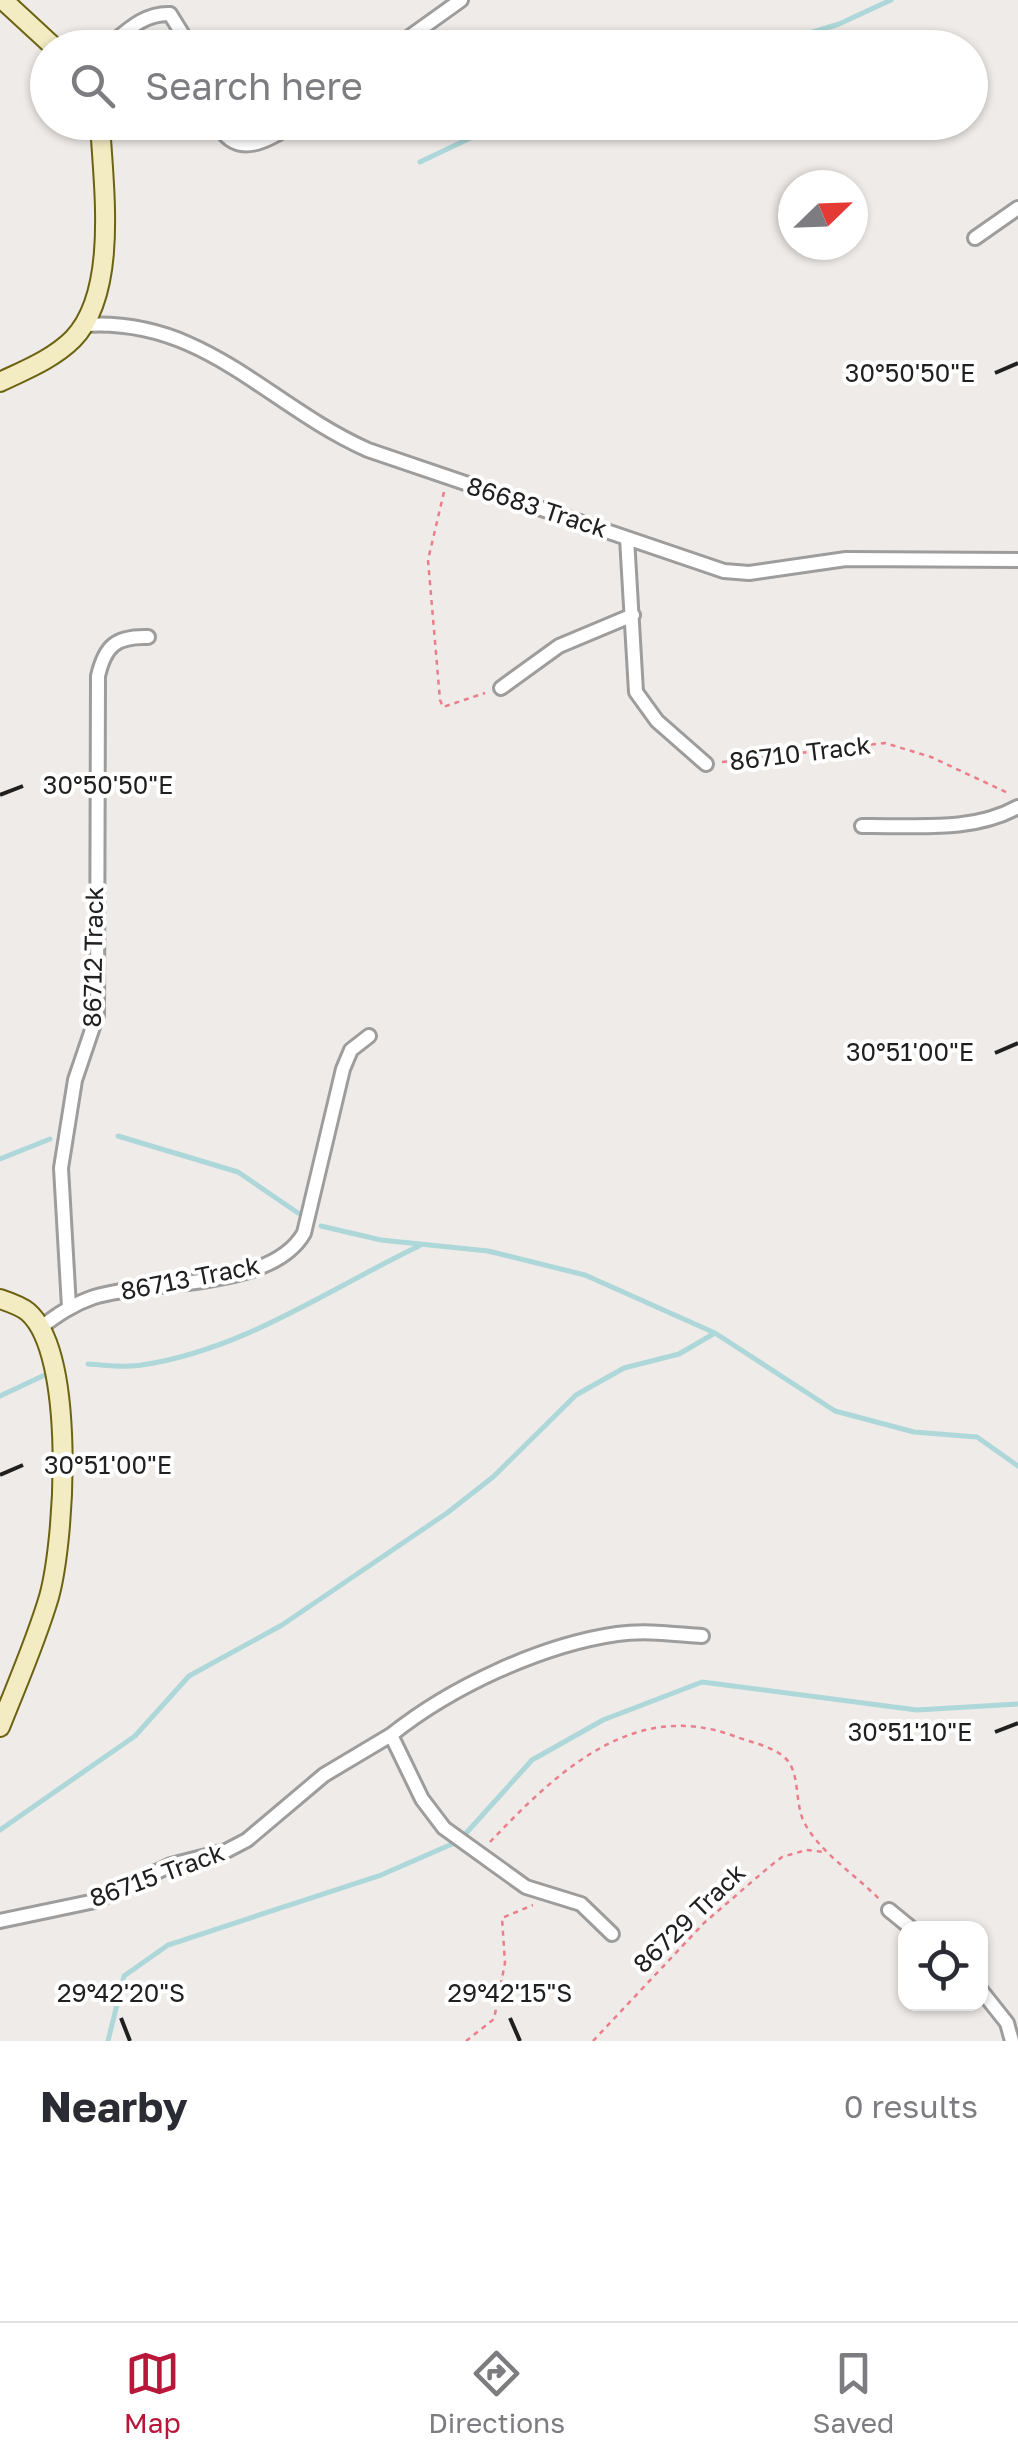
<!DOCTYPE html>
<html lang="en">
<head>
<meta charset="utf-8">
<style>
  body { margin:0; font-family:"Golos Text",sans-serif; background:#f2f2f3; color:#2b2b33 }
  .controls { position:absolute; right:30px; bottom:30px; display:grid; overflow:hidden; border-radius:20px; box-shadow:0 2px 8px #0004 }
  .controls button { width:90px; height:90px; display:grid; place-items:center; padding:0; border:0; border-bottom:2px solid #e1e1e2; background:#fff; color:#2b2b33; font:50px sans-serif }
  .compass { position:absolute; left:778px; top:170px; width:90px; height:90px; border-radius:50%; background:#fff; box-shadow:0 2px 8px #0004; rotate:67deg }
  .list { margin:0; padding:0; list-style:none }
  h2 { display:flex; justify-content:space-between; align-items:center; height:130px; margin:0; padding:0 40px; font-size:42px }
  h2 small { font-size:32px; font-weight:400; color:#7c7c81 }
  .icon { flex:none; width:55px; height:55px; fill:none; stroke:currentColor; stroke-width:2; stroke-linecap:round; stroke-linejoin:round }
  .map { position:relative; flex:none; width:1018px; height:2041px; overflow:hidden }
  .search { position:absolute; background:#fff; box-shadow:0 2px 8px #0004; left:30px; right:30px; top:30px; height:110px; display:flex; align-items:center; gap:25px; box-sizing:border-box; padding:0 35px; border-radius:55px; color:#7c7c81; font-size:38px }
  .sheet { height:280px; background:#fff }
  nav { display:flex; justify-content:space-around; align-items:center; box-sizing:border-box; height:140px; border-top:2px solid #e1e1e2; background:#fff; font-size:28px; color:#7c7c81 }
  nav a { display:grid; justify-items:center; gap:5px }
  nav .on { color:#b9173a }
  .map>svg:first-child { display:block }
</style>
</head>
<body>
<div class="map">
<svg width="1018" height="2041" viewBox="0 0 1018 2041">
  <rect width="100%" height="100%" fill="#efebe8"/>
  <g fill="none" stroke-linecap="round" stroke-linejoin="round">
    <path stroke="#add7d8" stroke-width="5" d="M761,48l78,-24 52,-24
      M420,162l84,-40
      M118,1136l120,36 60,41
      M0,1159l50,-20
      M321,1226l60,14 107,11 97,24 130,58 120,78 79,21 63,5 41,29
      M88,1364c17,1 37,4 54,1 101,-15 187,-76 277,-119
      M0,1396l47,-22
      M0,1830l135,-94 54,-60 93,-51 165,-112 46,-36 83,-82 48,-27 55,-14 36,-21
      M108,2041l16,-65 44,-31 213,-70 78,-34 73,-81 71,-40 99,-38 215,28 101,-6"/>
    <defs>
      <path id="street" d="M106,48c20,-16 37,-35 64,-34l21,34
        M394,48l67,-48
        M217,122c18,39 52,19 79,0
        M975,238l43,-30
        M86,325c119,-7 181,80 282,125l356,121 25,2 97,-14 172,1
        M627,538l9,154 21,29 49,43
        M501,688l58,-42 74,-31
        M862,826c53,-1 109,7 156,-19
        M69,1307l-8,-139 14,-88 22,-65 1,-339c7,-30 18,-40 50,-39
        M40,1328c17,-13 33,-24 54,-31 58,-18 177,-6 210,-64l39,-164 8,-19 18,-14
        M391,1735c60,-48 150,-90 226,-101 28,-4 57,0 85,2
        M889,1910l22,18
        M0,1921l95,-20 76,-36 55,-14 21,-11 77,-65 67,-40 31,64 22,29 82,59 55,17 31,30
        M980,1989l27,34 5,18"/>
      <path id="secondary" d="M3,0l52,48
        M0,382c25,-12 53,-23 73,-43 46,-48 30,-154 27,-217
        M0,1299c9,3 21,7 28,13 48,42 37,227 21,285 -13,44 -32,87 -49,130"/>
    </defs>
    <use href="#street" stroke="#9d9d9d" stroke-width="18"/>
    <use href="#secondary" stroke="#6c6312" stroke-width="22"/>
    <path stroke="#ea7e8a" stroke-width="2.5" stroke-dasharray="5 5" stroke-linecap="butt" d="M444,492l-16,68 12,140 3,7 42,-14
      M722,762l163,-19 46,14 77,36
      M490,1842c65,-68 142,-144 244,-106 15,6 38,10 50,21 17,14 10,45 20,65 16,31 51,52 75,77
      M466,2041l28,-22 11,-56 -3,-45 31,-13
      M593,2041l111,-118 65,-56 13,-10 24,-7 19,2"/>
    <use href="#street" stroke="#fff" stroke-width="12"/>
    <use href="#secondary" stroke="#f3ebc2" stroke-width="18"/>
  </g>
  <path fill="none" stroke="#202020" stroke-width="4" d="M995,373l23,-10M0,795l23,-9M995,1053l23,-10M0,1475l23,-10M995,1732l23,-9M121,2018l9,23M510,2018l10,23"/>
  <g text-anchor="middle" stroke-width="8" stroke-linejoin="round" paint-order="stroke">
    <g font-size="25" fill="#202020" stroke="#fff">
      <text transform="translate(537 507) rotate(18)" y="9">86683 Track</text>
      <text transform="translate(800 753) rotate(-7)" y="9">86710 Track</text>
      <text transform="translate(93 957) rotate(-89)" y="9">86712 Track</text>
      <text transform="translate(190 1278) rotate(-11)" y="9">86713 Track</text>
      <text transform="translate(157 1875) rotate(-20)" y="9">86715 Track</text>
      <text transform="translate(689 1918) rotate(-44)" y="9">86729 Track</text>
    </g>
  </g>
  <g font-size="25" text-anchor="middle" fill="#202020" stroke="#fff" stroke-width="8" stroke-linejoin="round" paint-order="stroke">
    <text x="910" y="382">30°50'50"E</text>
    <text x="108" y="794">30°50'50"E</text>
    <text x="910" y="1061">30°51'00"E</text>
    <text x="108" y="1474">30°51'00"E</text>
    <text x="910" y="1741">30°51'10"E</text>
    <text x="121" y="2002">29°42'20"S</text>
    <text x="510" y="2002">29°42'15"S</text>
  </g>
</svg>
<div class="controls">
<button><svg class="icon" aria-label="locate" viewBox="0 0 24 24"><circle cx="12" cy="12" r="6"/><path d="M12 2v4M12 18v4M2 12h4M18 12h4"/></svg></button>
</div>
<svg class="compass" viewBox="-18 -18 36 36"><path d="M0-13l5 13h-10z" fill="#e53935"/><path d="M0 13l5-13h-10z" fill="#7c7c81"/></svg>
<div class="search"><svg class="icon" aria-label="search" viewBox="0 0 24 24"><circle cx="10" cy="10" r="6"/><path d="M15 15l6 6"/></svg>Search here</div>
</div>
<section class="sheet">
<h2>Nearby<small>0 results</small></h2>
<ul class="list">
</ul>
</section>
<nav>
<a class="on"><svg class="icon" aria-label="map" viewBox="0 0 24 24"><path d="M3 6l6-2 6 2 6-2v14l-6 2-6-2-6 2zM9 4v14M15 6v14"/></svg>Map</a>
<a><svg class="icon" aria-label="directions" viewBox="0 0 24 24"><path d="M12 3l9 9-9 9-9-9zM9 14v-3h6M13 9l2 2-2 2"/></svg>Directions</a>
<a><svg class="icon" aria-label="saved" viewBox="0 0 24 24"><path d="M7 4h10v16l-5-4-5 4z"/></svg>Saved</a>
</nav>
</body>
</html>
